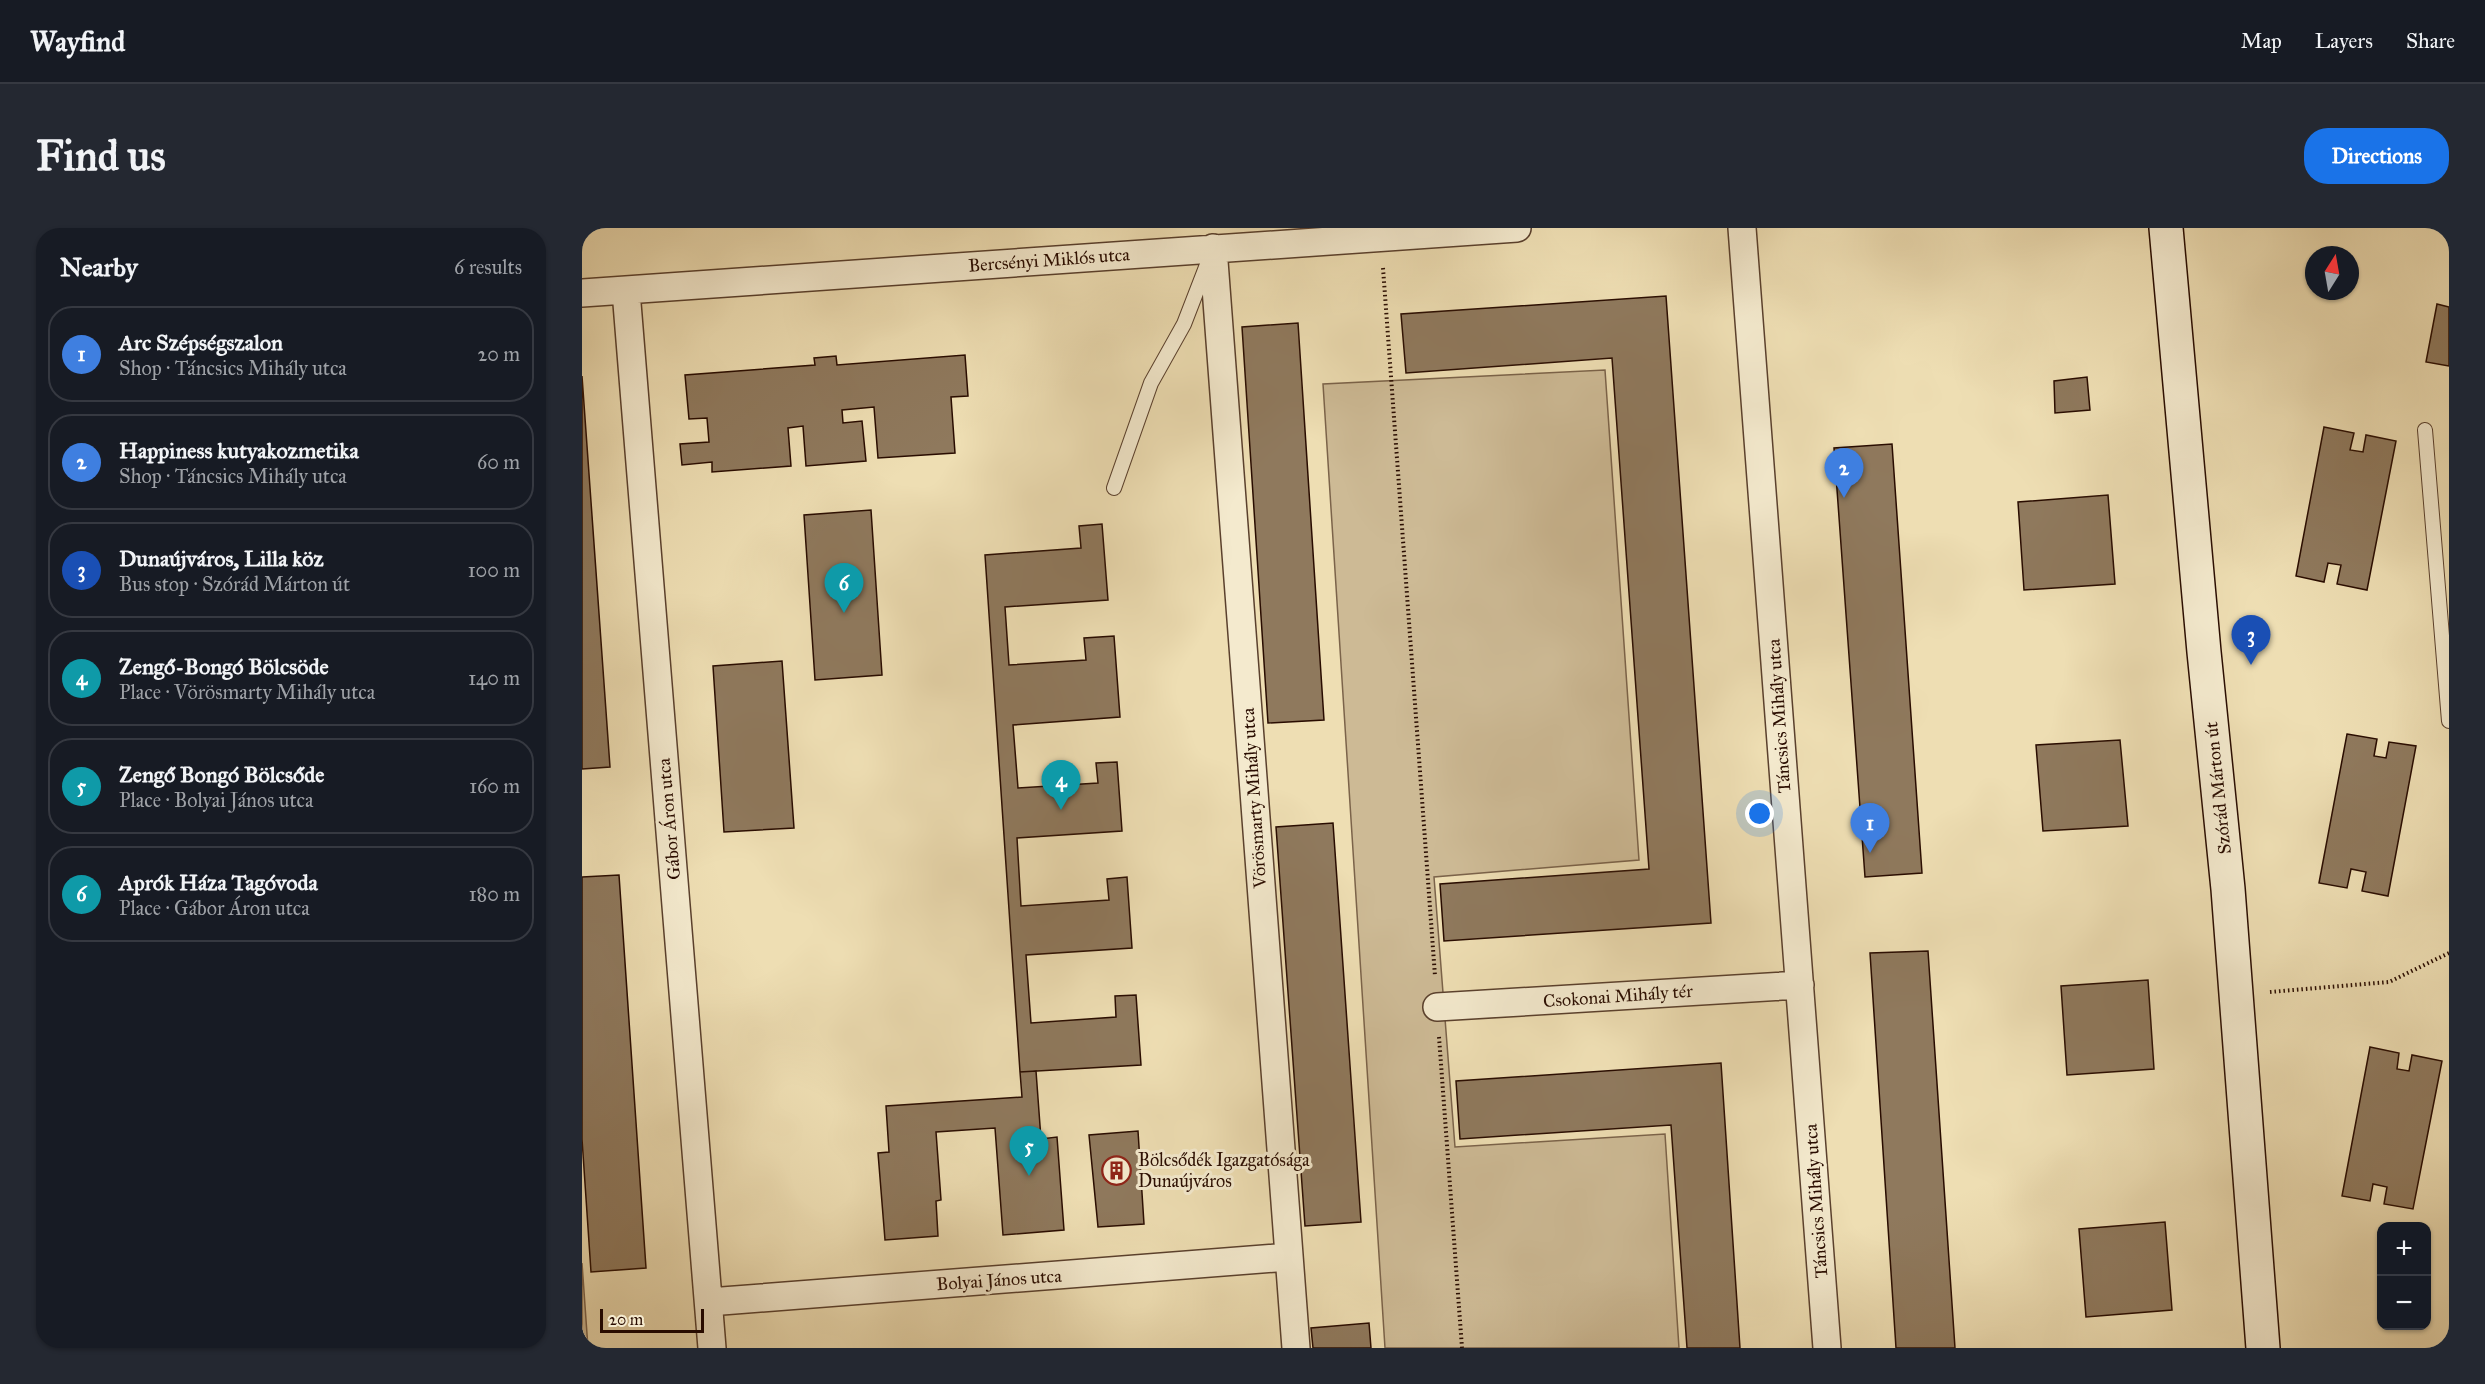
<!DOCTYPE html>
<html lang="en">
<head>
<meta charset="utf-8">
<style>
  body { margin:0; font-family:"IM FELL Great Primer",serif; background:#242831; color:#f1f3f6 }
  .controls { position:absolute; right:18px; bottom:18px; display:grid; overflow:hidden; border-radius:12px; box-shadow:0 2px 4px #0004 }
  .controls button { width:54px; height:54px; display:grid; place-items:center; padding:0; border:0; border-bottom:2px solid #363941; background:#171b24; color:#f1f3f6; font:30px sans-serif }
  .compass { position:absolute; left:1723px; top:18px; width:54px; height:54px; border-radius:50%; background:#171b24; box-shadow:0 2px 4px #0004; rotate:11deg }
  .scale { position:absolute; left:18px; bottom:15px; width:104px; box-sizing:border-box; padding-left:6px; border:3px solid #290c00; border-top:0; font-size:16px; line-height:21px; white-space:nowrap; color:#290c00; -webkit-text-stroke:4px #f4eace; paint-order:stroke }
  .you { position:absolute; left:1178px; top:586px; width:21px; height:21px; margin:-15px; border:4px solid #fff; border-radius:50%; background:#1a73e8; box-shadow:0 0 0 9px #1a73e833 }
  .badge { display:grid; place-items:center; width:39px; height:39px; border-radius:50%; background:#1a73e8; color:#fff; font-size:20px; font-weight:700 }
  .pin { position:absolute; translate:-50% -50px; filter:drop-shadow(0 2px 3px #0008) }
  .pin::after { content:''; position:absolute; top:32px; width:21px; height:18px; background:inherit; clip-path:polygon(0 0,100% 0,50% 100%) }
  .list { margin:0; padding:0; list-style:none }
  h2 { display:flex; justify-content:space-between; align-items:center; height:78px; margin:0; padding:0 24px; font-size:26px }
  h2 small { font-size:20px; font-weight:400; color:#9ea1a6 }
  .list li { display:grid; grid-template-columns:39px 1fr auto; gap:18px; align-items:center; box-sizing:border-box; height:96px; margin:0 12px 12px; padding:0 12px; border:2px solid #363941; border-radius:24px }
  .list b { display:block; font-size:22px; white-space:nowrap }
  .list p { margin:0; font-size:20px; white-space:nowrap; color:#9ea1a6 }
  .list em { font-size:20px; font-style:normal; color:#9ea1a6 }
  .map { position:relative; flex:none; width:1867px; height:1120px; overflow:hidden; border-radius:24px }
  header { display:flex; align-items:center; gap:36px; box-sizing:border-box; height:84px; padding:0 30px; background:#171b24; border-bottom:2px solid #363941 }
  header strong { font-size:28px }
  nav { display:flex; gap:33px; margin-inline-start:auto; font-size:21px }
  .intro { display:flex; align-items:center; justify-content:space-between; box-sizing:border-box; height:144px; padding:0 36px }
  h1 { margin:0; font-size:42px }
  .button { padding:15px 27px; border-radius:24px; background:#1a73e8; color:#fff; font-size:21px; font-weight:700 }
  main { display:flex; gap:36px; padding:0 36px }
  aside { flex:1; background:#171b24; border-radius:24px; box-shadow:0 2px 4px #0004 }
  .map>svg:first-child { display:block }
</style>
</head>
<body>
<header>
<strong>Wayfind</strong>
<nav><a>Map</a><a>Layers</a><a>Share</a></nav>
</header>
<div class="intro"><h1>Find us</h1><a class="button">Directions</a></div>
<main>
<aside>
<h2>Nearby<small>6 results</small></h2>
<ul class="list">
<li><span class="badge" style="background:#3f7fe0">1</span><div><b>Arc Szépségszalon</b><p>Shop · Táncsics Mihály utca</p></div><em>20 m</em></li>
<li><span class="badge" style="background:#3f7fe0">2</span><div><b>Happiness kutyakozmetika</b><p>Shop · Táncsics Mihály utca</p></div><em>60 m</em></li>
<li><span class="badge" style="background:#1a4fb4">3</span><div><b>Dunaújváros, Lilla köz</b><p>Bus stop · Szórád Márton út</p></div><em>100 m</em></li>
<li><span class="badge" style="background:#0f9aa8">4</span><div><b>Zengő-Bongó Bölcsöde</b><p>Place · Vörösmarty Mihály utca</p></div><em>140 m</em></li>
<li><span class="badge" style="background:#0f9aa8">5</span><div><b>Zengő Bongó Bölcsőde</b><p>Place · Bolyai János utca</p></div><em>160 m</em></li>
<li><span class="badge" style="background:#0f9aa8">6</span><div><b>Aprók Háza Tagóvoda</b><p>Place · Gábor Áron utca</p></div><em>180 m</em></li>
</ul>
</aside>
<div class="map">
<svg width="1867" height="1120" viewBox="0 0 1867 1120">
  <rect width="100%" height="100%" fill="#eedeb3"/>
  <filter id="stains"><feTurbulence type="fractalNoise" baseFrequency=".00333" numOctaves="4"/><feColorMatrix values="0 0 0 0 .2 0 0 0 0 .09 0 0 0 0 .02 0 0 0 .5 -.17"/></filter>
  <radialGradient id="worn" r=".72"><stop offset=".6" stop-color="#630" stop-opacity="0"/><stop offset="1" stop-color="#630" stop-opacity=".3"/></radialGradient>
  <path fill="#cdba95" stroke="#7b634a" stroke-width="1.5" d="M1023,142l34,490 -205,17 21,270 210,-13 14,214h-294l-62,-964z
    M0,1035l6,85h-6z"/>
  <path fill="#8f795d" stroke="#290c00" stroke-width="1.5" d="M1084,68l45,627 -267,18 -4,-57 209,-15 -37,-511 -206,15 -5,-59z
    M1855,76l12,3v59l-23,-4z
    M716,95l26,397 -56,3 -26,-396z
    M383,127l3,41 -17,1 4,56 -77,5 -4,-51 -32,3 1,13 19,-2 4,40 -60,5 -3,-40 -15,2 3,38 -79,6v-10l-30,3 -2,-21 29,-2 -2,-24 -18,1 -4,-44 130,-10 -1,-7 22,-2 1,9z
    M0,148l28,391 -28,2z
    M1505,149l3,33 -35,3 -1,-32z
    M1742,199l30,6 -4,17 13,2 3,-17 30,6 -29,149 -30,-6 4,-19 -13,-2 -4,19 -28,-6z
    M1310,216l30,429 -57,4 -31,-429z
    M1526,267l7,89 -91,6 -6,-88z
    M289,282l11,165 -67,5 -11,-165z
    M520,296l6,76 -103,7 4,58 77,-5 -2,-22 30,-2 6,81 -107,8 5,63 80,-5 -2,-20 21,-1 5,69 -105,7 4,68 88,-6 -2,-21 20,-2 5,71 -106,7 5,68 85,-6 -1,-21 21,-1 5,70 -121,7 -35,-517 96,-7 -2,-22z
    M200,433l12,167 -70,4 -11,-166z
    M1765,506l30,5 -3,17 12,2 3,-16 27,4 -28,150 -26,-5 4,-19 -15,-3 -4,19 -28,-5z
    M1538,512l8,86 -85,5 -7,-86z
    M751,595l28,399 -56,4 -29,-399z
    M37,647l27,393 -55,4 -9,-133v-262z
    M1346,723l27,397h-59l-26,-395z
    M1566,752l6,89 -87,6 -6,-89z
    M1788,819l29,6 -2,16 12,2 3,-16 30,6 -29,148 -29,-5 3,-17 -14,-3 -3,17 -28,-5z
    M1139,835l19,285h-53l-16,-223 -211,14 -4,-58z
    M454,843l5,68 16,-2 7,93 -61,5 -8,-107 -59,4 5,68 -5,1 2,35 -53,4 -7,-87 11,-1 -3,-46 136,-9 -2,-25z
    M556,903l6,93 -46,3 -9,-92z
    M1583,994l7,88 -86,7 -7,-88z
    M787,1095l2,25h-58l-2,-20z"/>
  <g fill="none" stroke-linecap="round" stroke-linejoin="round">
    <defs>
      <path id="lane" d="M1843,202l24,291
        M532,260l37,-105 33,-59 24,-62"/>
      <path id="street" d="M1160,0l85,1120
        M631,20l83,1100
        M44,63l86,1057
        M0,65l935,-65
        M855,779l363,-22
        M127,1074l580,-45"/>
      <path id="secondary" d="M1584,0l38,424 24,237 35,459"/>
    </defs>
    <use href="#lane" stroke="#5a402d" stroke-width="16"/>
    <use href="#street" stroke="#5a402d" stroke-width="30"/>
    <use href="#secondary" stroke="#290c00" stroke-width="36"/>
    <path stroke="#290c00" stroke-width="4" stroke-dasharray="1.5 3" stroke-linecap="butt" d="M801,40l52,708
      M1688,764l119,-10 60,-29
      M857,809l23,311"/>
    <use href="#lane" stroke="#f4eace" stroke-width="14"/>
    <use href="#street" stroke="#f4eace" stroke-width="27"/>
    <use href="#secondary" stroke="#f4eace" stroke-width="33"/>
  </g>
  <defs>
    <symbol id="building-ring" viewBox="-11 -11 22 22"><circle r="9.5" fill="#f4eace" stroke="#8f2418" stroke-width="1.5"/><path d="M-4-6H4V6H1V3H-1V6H-4ZM-2.5-4.3h1.7v1.8h-1.7ZM.8-4.3h1.7v1.8H.8ZM-2.5-1h1.7V.8h-1.7ZM.8-1h1.7V.8H.8Z" fill="#8f2418"/></symbol>
  </defs>
  <g fill-rule="evenodd">
    <use href="#building-ring" x="518" y="926" width="33" height="33"/>
  </g>
  <g text-anchor="middle" stroke-width="6" stroke-linejoin="round" paint-order="stroke">
    <g font-size="18" fill="#290c00" stroke="#f4eace">
      <text transform="translate(467 32) rotate(-4)" y="6">Bercsényi Miklós utca</text>
      <text transform="translate(1197 488) rotate(-94)" y="6">Táncsics Mihály utca</text>
      <text transform="translate(1636 560) rotate(-96)" y="6">Szórád Márton út</text>
      <text transform="translate(672 570) rotate(-94)" y="6">Vörösmarty Mihály utca</text>
      <text transform="translate(87 591) rotate(-95)" y="6">Gábor Áron utca</text>
      <text transform="translate(1036 768) rotate(-4)" y="6">Csokonai Mihály tér</text>
      <text transform="translate(1234 973) rotate(-94)" y="6">Táncsics Mihály utca</text>
      <text transform="translate(417 1052) rotate(-4)" y="6">Bolyai János utca</text>
    </g>
    <g font-size="18" fill="#290c00" stroke="#f4eace" text-anchor="start">
      <text x="556" y="938">Bölcsődék Igazgatósága<tspan x="556" dy="21">Dunaújváros</tspan></text>
    </g>
  </g>
  <rect width="100%" height="100%" filter="url(#stains)"/>
  <rect width="100%" height="100%" fill="url(#worn)"/>
</svg>
<div class="controls">
<button>+</button>
<button>−</button>
</div>
<svg class="compass" viewBox="-18 -18 36 36"><path d="M0-13l5 13h-10z" fill="#e53935"/><path d="M0 13l5-13h-10z" fill="#9ea1a6"/></svg>
<div class="scale">20 m</div>
<div class="you"></div>
<div class="pin badge" style="left:1288px;top:625px;background:#3f7fe0">1</div>
<div class="pin badge" style="left:1262px;top:270px;background:#3f7fe0">2</div>
<div class="pin badge" style="left:1669px;top:437px;background:#1a4fb4">3</div>
<div class="pin badge" style="left:479px;top:582px;background:#0f9aa8">4</div>
<div class="pin badge" style="left:447px;top:948px;background:#0f9aa8">5</div>
<div class="pin badge" style="left:262px;top:385px;background:#0f9aa8">6</div>
</div>
</main>
</body>
</html>
